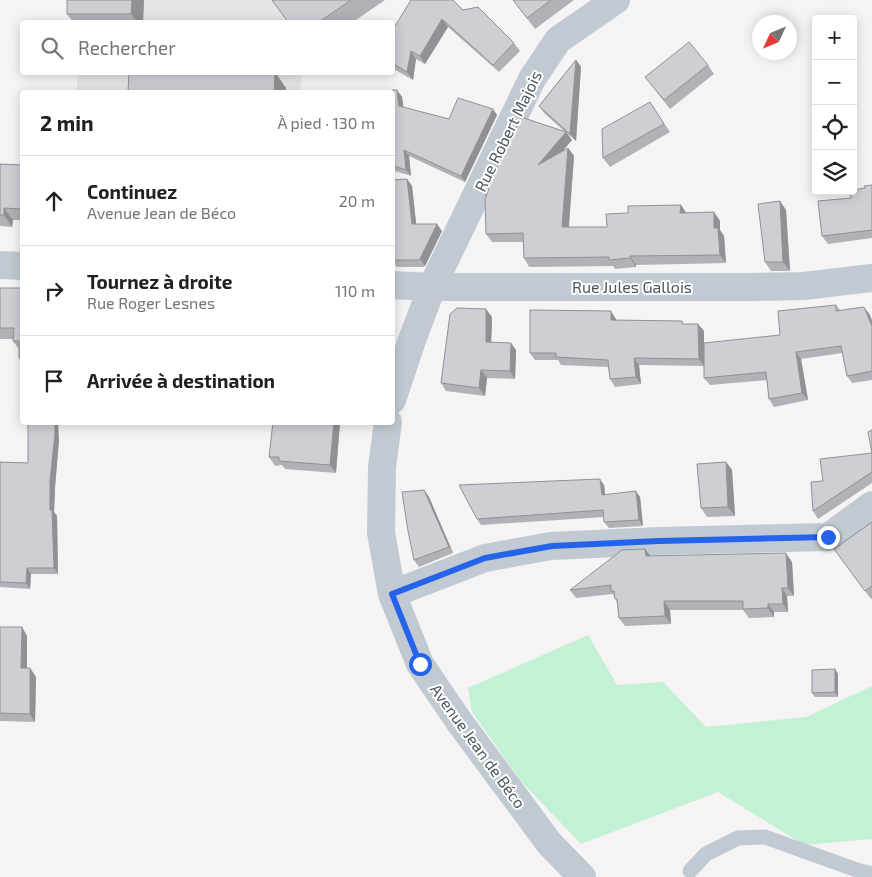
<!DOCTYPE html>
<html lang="fr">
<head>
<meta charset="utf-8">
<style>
  body { margin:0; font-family:"Exo 2",sans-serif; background:#f2f2f2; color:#202124 }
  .controls { position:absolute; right:15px; top:15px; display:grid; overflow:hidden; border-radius:5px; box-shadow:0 2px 12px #0003 }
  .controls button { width:45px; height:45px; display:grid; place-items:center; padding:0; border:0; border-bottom:1px solid #e0e0e0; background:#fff; color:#202124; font:25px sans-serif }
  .compass { position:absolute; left:752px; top:15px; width:45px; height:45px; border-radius:50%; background:#fff; box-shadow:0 2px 12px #0003; rotate:226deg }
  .stop { position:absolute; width:15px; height:15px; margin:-11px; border:4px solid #2563eb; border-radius:50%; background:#fff }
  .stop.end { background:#2563eb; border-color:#fff; box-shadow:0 1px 5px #0008 }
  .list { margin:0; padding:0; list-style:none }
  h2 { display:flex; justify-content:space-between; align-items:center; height:65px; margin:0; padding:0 20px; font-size:21px }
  h2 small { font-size:16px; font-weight:400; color:#757577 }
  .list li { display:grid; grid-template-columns:32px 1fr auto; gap:15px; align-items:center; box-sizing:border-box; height:90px; padding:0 20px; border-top:1px solid #e0e0e0 }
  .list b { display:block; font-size:19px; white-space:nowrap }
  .list p { margin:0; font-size:16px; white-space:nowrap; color:#757577 }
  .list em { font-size:16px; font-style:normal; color:#757577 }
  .icon { flex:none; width:28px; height:28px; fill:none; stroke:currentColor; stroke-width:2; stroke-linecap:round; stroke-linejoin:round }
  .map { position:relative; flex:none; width:872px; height:877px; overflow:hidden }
  .search { position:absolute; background:#fff; box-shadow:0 2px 12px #0003; left:20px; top:20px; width:375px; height:55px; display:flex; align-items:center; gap:12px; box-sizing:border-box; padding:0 18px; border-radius:5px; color:#757577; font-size:19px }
  .panel { position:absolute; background:#fff; box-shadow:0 2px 12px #0003; left:20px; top:90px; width:375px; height:335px; border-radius:5px }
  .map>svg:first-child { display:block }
</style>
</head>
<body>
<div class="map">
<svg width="872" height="877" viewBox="0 0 872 877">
  <rect width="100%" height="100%" fill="#f5f3f3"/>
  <path fill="#e6e4e5" d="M79,0h306l-32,22h-275z
    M77,73h225l-2,19h-223z"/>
  <path fill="#c3f1d5" d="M588,635l29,50 46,-3 43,45 100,-10 66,-31v153l-68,6 -86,-53 -137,52 -60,-63 -49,-69 -4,-24z"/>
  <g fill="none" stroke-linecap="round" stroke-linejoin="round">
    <path stroke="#c1cad2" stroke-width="15" d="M690,871l16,-17 32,-16 27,-1 92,33 15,4"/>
    <path stroke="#c1cad2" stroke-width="28" d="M392,400l20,-60 20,-53
      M388,422l-6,45 -1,66 11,61 28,70 38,56 91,123 33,34
      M392,594l93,-36 66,-12 108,-5 169,-4 44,-32"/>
    <path stroke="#c1cad2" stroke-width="28" d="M0,265l22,1
      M392,285l40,2h324l48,-1 68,-8
      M432,287l100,-208 26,-39 58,-40"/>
  </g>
  <path fill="#b0b2b7" d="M67,0h77l-1,22h-70l-6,-8z
    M272,0h113l-32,22h-65z
    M513,0h61l-39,29z
    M463,10l51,33 6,8 -21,21 -51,-45 -23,37 -9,-5 -3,21 -21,-12v-37z
    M576,60l5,7 -5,74 -9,-8 5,7 -10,11 6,-3 6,8 -5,71h38l21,-14 53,-8 5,8 28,-1 6,9v9l4,6 2,27 -90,2v2l-21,2 -2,-3 -84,1 -5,-9 -1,-16h-31l-6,-8v-38l-1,-1 2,-1 2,-6 -1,-2 76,-55 -20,-18 -5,-7z
    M708,65l6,9 -44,35 -25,-32z
    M392,92l10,5 1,10 46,12 48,-4 -32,67 -56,-26 2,20 -19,-6z
    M650,102l20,30 -60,35 -7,-9z
    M0,164l22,1v55h-9l-1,7 -12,-1z
    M407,179l5,7 4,38 26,7 -17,35 -2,1h-26l-5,-7v-60z
    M872,185v53l-44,6 -6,-8 29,-38 14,-10z
    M780,201l6,9 4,61h-19l-6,-9z
    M0,288h22v75l-3,-5v-9l-6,-8 1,-2h-14z
    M836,305l4,5 30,5 2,6v59l-20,3 -5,-7 -5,-23 -41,6 7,41 -34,7 -5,-8 -2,-19 -57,5 -6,-7z
    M492,317l-1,25 25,8 -1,29 -28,-1 -2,18 -39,-5 -5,-8z
    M616,319v1l66,1 1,3h15l6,7v35l-65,-1 2,19 -26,3 -5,-8 -2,-12 -47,-2 -3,-5h-23l-5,-7z
    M273,422h67l-4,51 -51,-4 -3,-4 -7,1 -6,-9z
    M872,430v53l-54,36 -5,-8 10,-30 49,-28z
    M59,440l-4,47 -1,25 3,4 1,58h-27l-1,15 -30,-2v-125l28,1z
    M726,462l6,8 3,46 -28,1 -6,-9z
    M604,485l1,9 35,3 3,29 -34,2 -5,-6v-5l-123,8 -4,-6z
    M424,490l5,7 24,56 -34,14 -5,-7z
    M872,522v76l-1,1 -37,-50z
    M645,549l6,7 141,6 2,34h-7l1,16h-14v5l-25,1 -6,-8h-73l1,14 -46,2 -6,-8 -2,-16 -4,-8 -37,4 -6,-8z
    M0,627l27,9v32h3l6,9 -1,45 -35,-1z
    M835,669l3,5v23h-23l-3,-4z"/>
  <path fill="#909195" d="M132,0h12l-1,22h-6l-6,-8z
    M442,19l6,8 -23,37 -5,-8z
    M411,51l5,8 -3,21 -6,-8z
    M576,60l5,7 -5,74 -6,-7z
    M275,72l11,16v4h-12z
    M397,90l5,7 2,15 -5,-6z
    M493,109l4,6 -32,67 -4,-6z
    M566,132l6,8 -28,33 -6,-8z
    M568,148l6,8 -6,80 -6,-9z
    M404,150l5,6 2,20 -5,-6z
    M407,179l5,7 5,45 -5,-7z
    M780,201l6,9 4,61 -7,-9z
    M681,205l6,9 -7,-1z
    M4,208l9,12 -1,7 -8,-12z
    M714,212l6,9v9l4,6 2,27 -6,-8 -6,-27z
    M437,224l5,7 -17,35 -5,-7z
    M630,256l6,9v2l-6,-9z
    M864,307l6,8 2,6v5z
    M486,309l6,8 -1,33 -5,-8z
    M611,311l5,8v9l-5,-8z
    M698,324l6,7v35l-5,-7z
    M511,343l5,7 -1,29 -5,-8z
    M796,352l5,7 7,41 -6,-7z
    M634,358l5,7 2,19 -5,-7z
    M481,370l6,8 -2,18 -6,-8z
    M55,422h3l1,18 -4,47 -1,25 3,4 1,58 -4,-6 -4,-58v-29z
    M334,422h6l-4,51 -6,-8z
    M726,462l6,8 3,46 -7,-9z
    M600,479l4,6 2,16 -4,-6z
    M424,490l5,7 24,56 -4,-6z
    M636,491l4,6 3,29 -4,-6z
    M645,549l6,8 -5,-1z
    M786,553l6,9 2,34 -6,-8z
    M27,568l4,6 -1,15 -4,-6z
    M782,588l5,8 1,16 -5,-8z
    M664,601l6,9 1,14 -6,-8z
    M768,604l6,8v5l-6,-9z
    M22,627l5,9v40l-6,-8z
    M30,668l6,9 -1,45 -5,-8z
    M835,669l3,5v23l-3,-5z"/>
  <path fill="#cdcfd5" stroke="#909195" d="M67,0h65l-1,14h-64z
    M272,0h79l-32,22h-31z
    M411,0h42l10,10 15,-3 36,36 -21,22 -51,-46 -22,37 -9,-5 -4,21 -15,-9v-32z
    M513,0h38l-24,18z
    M689,42l19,23 -44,35 -19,-23z
    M576,60l-6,74 -31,-28z
    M129,72h146l-1,20h-146z
    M392,90h5l2,16 50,13 9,-21 35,11 -32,67 -57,-26 2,20 -14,-5z
    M650,102l14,22 -61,34 -1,-29z
    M521,117l45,15 -28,33 30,-17 -6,79h45l-1,-13 22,-1v-7l53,-1 -1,8 34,-1v16h4l2,27 -90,1v2l-21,2v-3l-85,1 -1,-25 -37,1 -1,-35 2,-4h-2l2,-1 2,-7 -1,-1z
    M0,164l22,1v44l-18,-1v7h-4z
    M407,179l5,45h25l-17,35 -2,1h-26l1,-80z
    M872,185v45l-50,6 -4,-35 33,-3 -2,-7h4v-1l12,-2 -1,-2z
    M780,201l3,61h-18l-7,-58z
    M0,288h22v70h-3v-17h-6l1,-13h-14z
    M836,305v6l28,-4 8,19v45l-25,5 -6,-30 -45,6 6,41 -33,6 -3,-27 -62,6v-35l76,-8 -2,-24z
    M457,308l29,1v33l25,1 -1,28 -29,-1 -2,18 -38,-5 9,-69z
    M530,310l81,1v9l71,1v3h16l1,35 -65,-1 2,19 -26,2 -2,-19 -52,-3v-4h-26z
    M28,422h27v12l-5,47v29h2l2,58h-27l-1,15 -26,-1v-120l28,1z
    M273,422h61l-4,43 -51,-4v-4h-10z
    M872,430v42l-59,39 -2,-29 12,-1 -3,-22 52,-6 -4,-21z
    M726,462l2,45 -27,1 -4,-44z
    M600,479l2,16 34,-4 3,29 -35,2 -1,-12 -126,9 -18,-34z
    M424,490l25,57 -35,13 -6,-29 -6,-39z
    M872,522v64l-7,5 -31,-42z
    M645,549l1,7 140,-3 2,35h-6l1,16h-15v4l-25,1v-8h-79l1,15 -46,2 -2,-19h-2l-1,-8h-3v-6l-41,5 52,-40z
    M0,627h22l-1,41h9v46l-30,-1z
    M835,669v23l-23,1v-23z"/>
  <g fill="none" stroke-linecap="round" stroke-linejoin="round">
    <path stroke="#2563eb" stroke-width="6" d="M420,664l-28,-70 93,-36 67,-12 107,-5 169,-4"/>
  </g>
  <g text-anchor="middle" stroke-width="4" stroke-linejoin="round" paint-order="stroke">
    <g font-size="16" fill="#4a5661" stroke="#fff">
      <text transform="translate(508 131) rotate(-64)" y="6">Rue Robert Majois</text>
      <text x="632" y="293">Rue Jules Gallois</text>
      <text transform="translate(478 746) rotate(54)" y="6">Avenue Jean de Béco</text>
    </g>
  </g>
</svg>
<div class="controls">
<button>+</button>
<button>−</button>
<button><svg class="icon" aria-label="locate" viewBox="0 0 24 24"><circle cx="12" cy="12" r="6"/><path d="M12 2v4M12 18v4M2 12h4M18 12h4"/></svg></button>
<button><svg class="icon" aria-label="layers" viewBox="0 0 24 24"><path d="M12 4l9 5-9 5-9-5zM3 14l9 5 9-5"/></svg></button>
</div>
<svg class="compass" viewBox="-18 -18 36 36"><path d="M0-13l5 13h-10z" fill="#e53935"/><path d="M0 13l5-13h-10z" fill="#757577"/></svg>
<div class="stop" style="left:420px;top:664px"></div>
<div class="stop end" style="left:828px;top:537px"></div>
<div class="search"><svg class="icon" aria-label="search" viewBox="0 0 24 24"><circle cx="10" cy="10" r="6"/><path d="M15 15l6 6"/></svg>Rechercher</div>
<section class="panel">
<h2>2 min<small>À pied · 130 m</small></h2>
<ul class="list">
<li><svg class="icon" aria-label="ahead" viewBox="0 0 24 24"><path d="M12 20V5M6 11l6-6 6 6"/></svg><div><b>Continuez</b><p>Avenue Jean de Béco</p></div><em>20 m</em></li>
<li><svg class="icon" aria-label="right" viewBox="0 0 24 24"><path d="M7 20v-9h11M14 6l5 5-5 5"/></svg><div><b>Tournez à droite</b><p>Rue Roger Lesnes</p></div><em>110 m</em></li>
<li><svg class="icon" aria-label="arrive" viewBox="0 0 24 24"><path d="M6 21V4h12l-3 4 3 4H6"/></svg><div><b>Arrivée à destination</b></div></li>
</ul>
</section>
</div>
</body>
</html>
